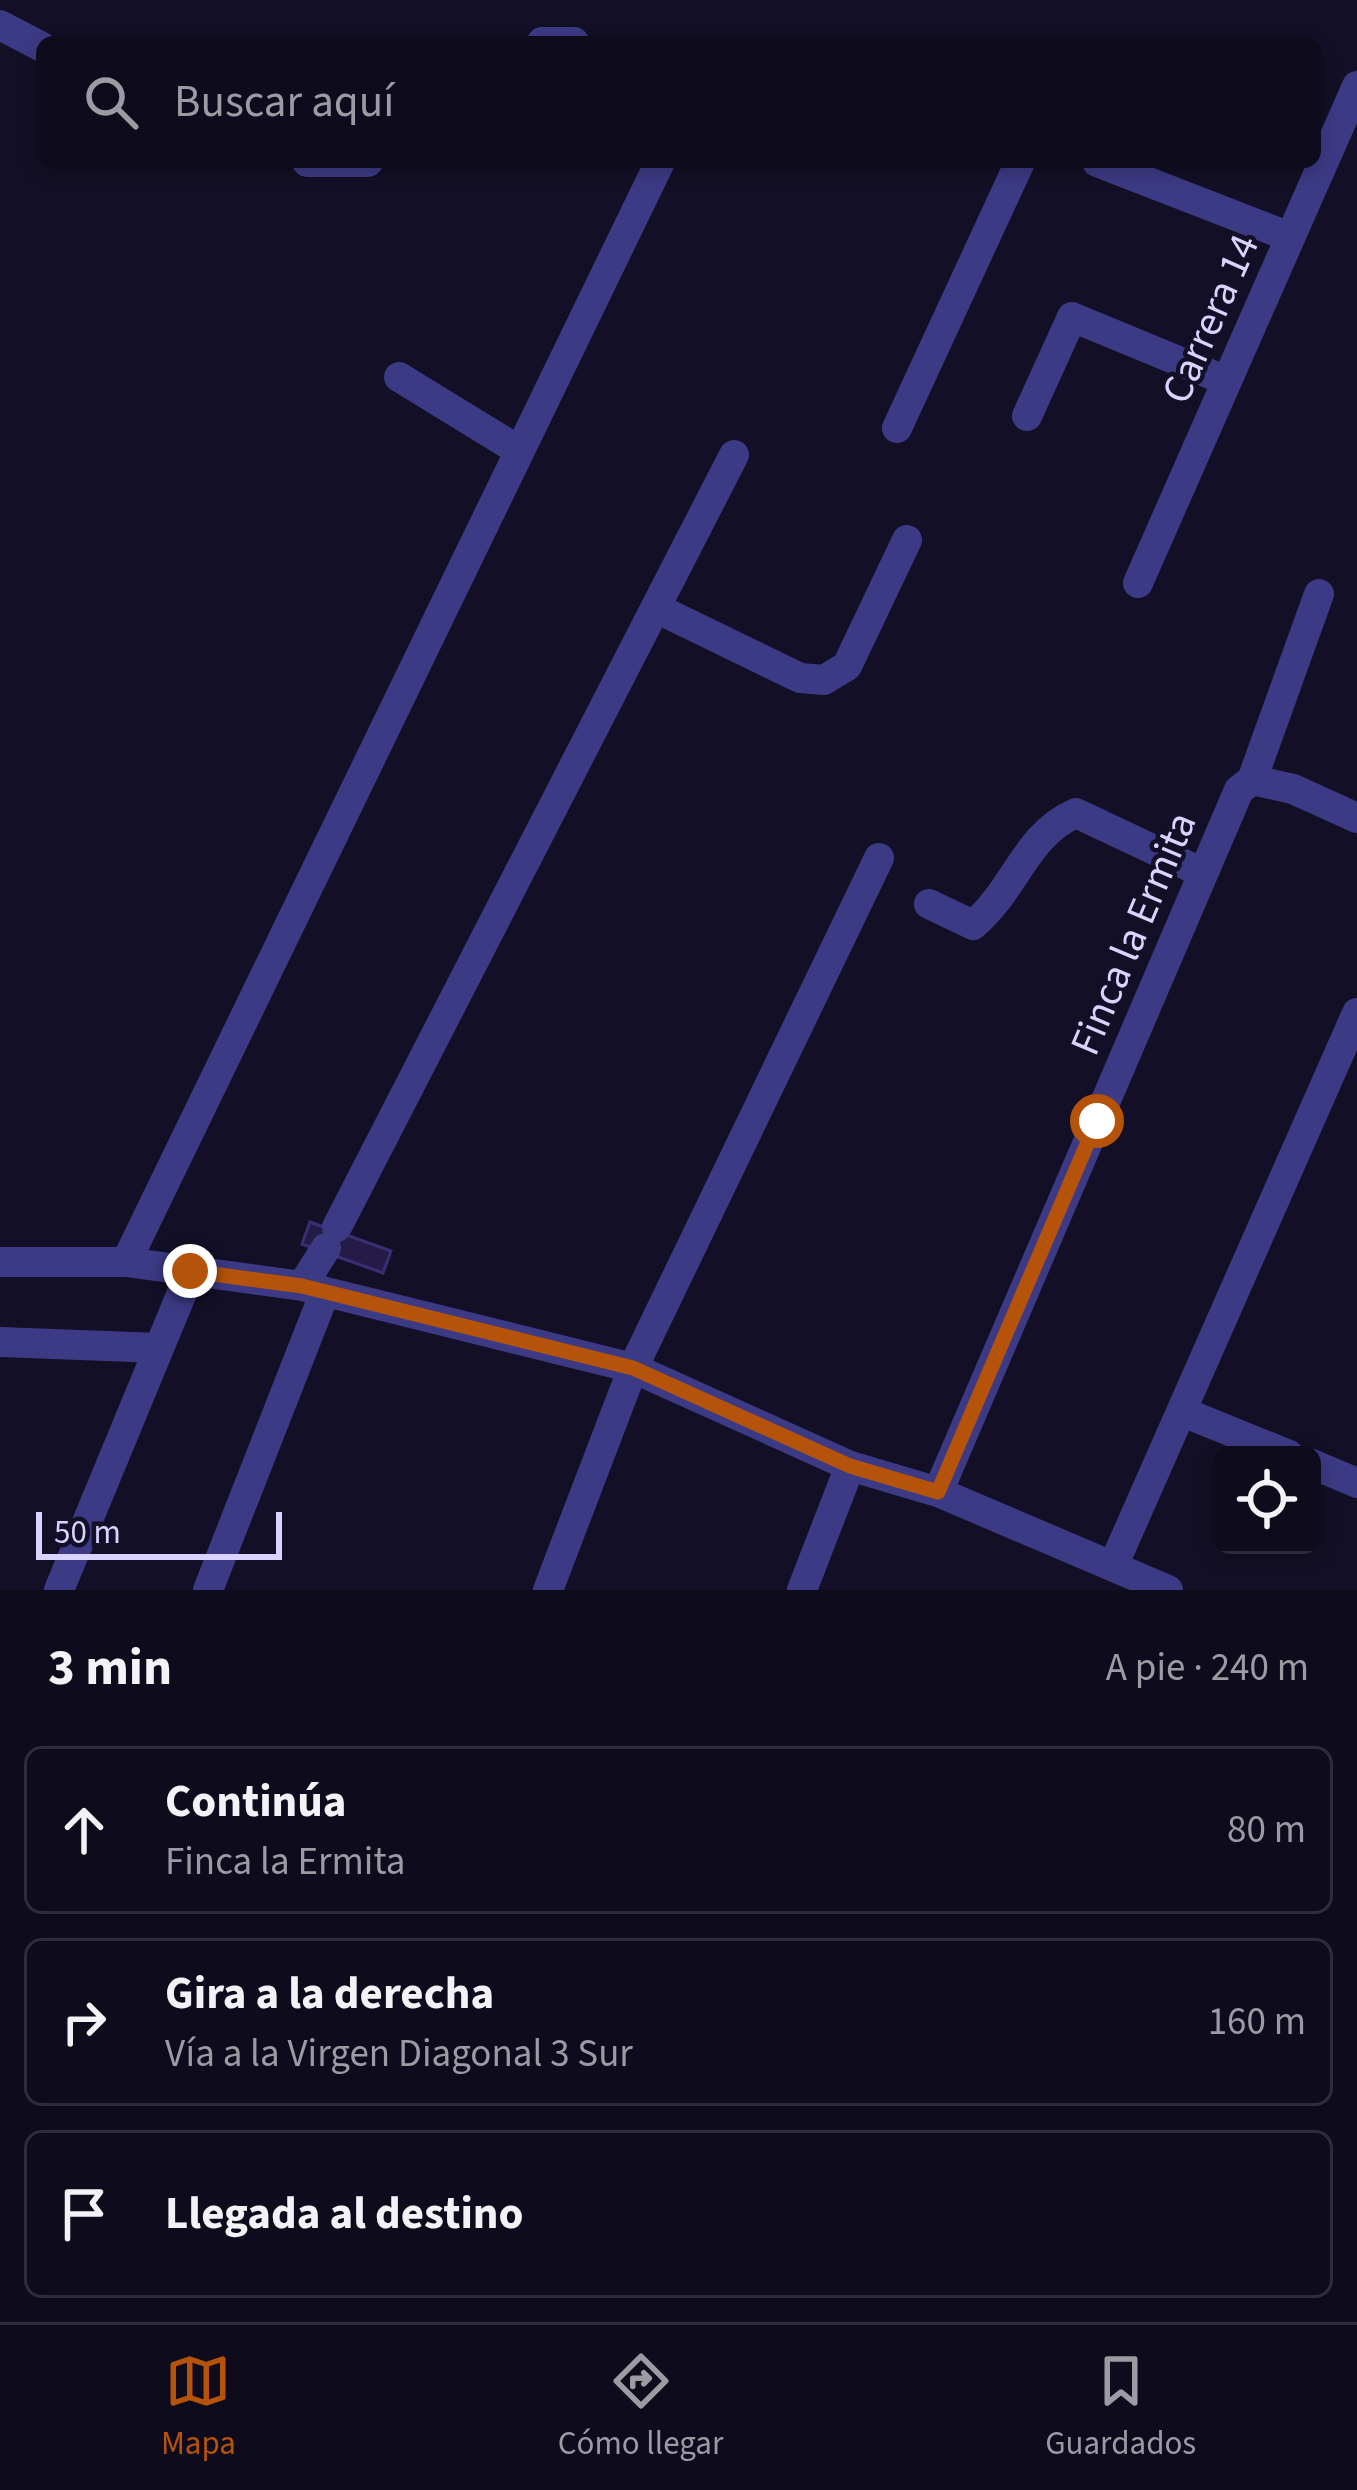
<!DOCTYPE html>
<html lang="es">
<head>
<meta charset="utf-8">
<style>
  body { margin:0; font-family:"Source Sans 3",sans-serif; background:#171425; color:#f1f3f6 }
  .controls { position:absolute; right:36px; bottom:36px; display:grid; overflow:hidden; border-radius:18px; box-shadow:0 6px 18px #0003 }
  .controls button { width:108px; height:108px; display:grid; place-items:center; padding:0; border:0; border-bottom:3px solid #2e2b3b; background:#0e0b1c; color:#f1f3f6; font:60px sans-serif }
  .scale { position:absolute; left:36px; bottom:30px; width:246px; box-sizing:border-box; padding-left:12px; border:6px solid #d9d4ff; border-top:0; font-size:33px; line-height:42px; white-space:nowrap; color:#d9d4ff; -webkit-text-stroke:9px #130f26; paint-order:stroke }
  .stop { position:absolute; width:36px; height:36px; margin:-27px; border:9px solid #b45309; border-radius:50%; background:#fff }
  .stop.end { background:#b45309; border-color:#fff; box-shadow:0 3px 12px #0008 }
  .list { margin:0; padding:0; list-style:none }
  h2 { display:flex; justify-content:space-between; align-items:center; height:156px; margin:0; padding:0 48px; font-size:51px }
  h2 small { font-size:39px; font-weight:400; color:#9b9ba3 }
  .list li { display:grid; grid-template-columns:78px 1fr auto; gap:36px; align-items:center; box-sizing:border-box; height:168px; margin:0 24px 24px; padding:0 24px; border:3px solid #2e2b3b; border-radius:18px }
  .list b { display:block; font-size:45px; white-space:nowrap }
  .list p { margin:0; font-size:39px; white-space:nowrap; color:#9b9ba3 }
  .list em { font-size:39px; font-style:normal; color:#9b9ba3 }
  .icon { flex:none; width:66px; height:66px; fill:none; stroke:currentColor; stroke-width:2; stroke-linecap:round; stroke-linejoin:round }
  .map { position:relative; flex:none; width:1357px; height:1590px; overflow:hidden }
  .search { position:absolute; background:#0e0b1c; box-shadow:0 6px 18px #0003; left:36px; right:36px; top:36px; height:132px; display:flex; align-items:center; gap:30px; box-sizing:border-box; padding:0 42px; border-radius:18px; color:#9b9ba3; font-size:45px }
  .sheet { height:732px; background:#0e0b1c }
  nav { display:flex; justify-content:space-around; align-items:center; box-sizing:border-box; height:168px; border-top:3px solid #2e2b3b; background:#0e0b1c; font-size:33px; color:#9b9ba3 }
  nav a { display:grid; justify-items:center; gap:6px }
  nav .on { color:#b45309 }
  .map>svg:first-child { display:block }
</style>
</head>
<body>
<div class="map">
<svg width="1357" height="1590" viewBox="0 0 1357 1590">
  <rect width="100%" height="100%" fill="#130f26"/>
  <path fill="#241b47" stroke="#3b2d73" stroke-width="3" d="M310,1222l81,29 -8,22 -81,-29z"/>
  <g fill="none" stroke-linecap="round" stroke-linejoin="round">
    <path stroke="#3d3a85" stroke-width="30" d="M0,25l42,22
      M542,42h32
      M307,162h61
      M1097,162l193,75
      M399,377l119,73
      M1027,416l45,-99 155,64
      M897,428l123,-266
      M1138,583l219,-497
      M656,608l144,70 24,2 23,-14 60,-126
      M1252,780l67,-186
      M1252,780l41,9 64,29
      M929,904l44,21c43,-36 52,-90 103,-112l127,60
      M337,1227l397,-772
      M0,1262h126l176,24 331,82 217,98 88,26 230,98
      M126,1262l534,-1100
      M302,1286l24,-38
      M0,1342l159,6
      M1183,1412l106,43
      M1312,1464l45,19
      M938,1492l301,-702 13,-10
      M1113,1566l244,-553
      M59,1590l132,-319
      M208,1590l117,-298
      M548,1590l85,-222 246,-510
      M802,1590l48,-124"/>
  </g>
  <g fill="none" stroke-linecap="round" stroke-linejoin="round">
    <path stroke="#b45309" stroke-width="15" d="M190,1271l112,15 331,82 217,98 88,26 159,-371"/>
  </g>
  <g text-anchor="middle" stroke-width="9" stroke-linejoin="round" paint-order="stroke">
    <g font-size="42" fill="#d9d4ff" stroke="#130f26">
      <text transform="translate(1209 318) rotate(-66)" y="15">Carrera 14</text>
      <text transform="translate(1132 933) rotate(-67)" y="15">Finca la Ermita</text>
    </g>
  </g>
</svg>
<div class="controls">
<button><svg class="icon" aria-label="locate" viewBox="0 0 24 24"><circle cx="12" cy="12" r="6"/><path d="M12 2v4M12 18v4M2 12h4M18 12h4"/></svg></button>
</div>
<div class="scale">50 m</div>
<div class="stop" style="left:1097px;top:1121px"></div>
<div class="stop end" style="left:190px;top:1271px"></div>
<div class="search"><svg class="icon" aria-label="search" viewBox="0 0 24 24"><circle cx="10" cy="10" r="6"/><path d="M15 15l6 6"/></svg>Buscar aquí</div>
</div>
<section class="sheet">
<h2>3 min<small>A pie · 240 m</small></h2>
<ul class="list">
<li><svg class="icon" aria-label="ahead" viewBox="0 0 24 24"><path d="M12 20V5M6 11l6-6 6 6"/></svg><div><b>Continúa</b><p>Finca la Ermita</p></div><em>80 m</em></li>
<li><svg class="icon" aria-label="right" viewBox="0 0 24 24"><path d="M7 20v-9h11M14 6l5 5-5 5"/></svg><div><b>Gira a la derecha</b><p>Vía a la Virgen Diagonal 3 Sur</p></div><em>160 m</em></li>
<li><svg class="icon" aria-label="arrive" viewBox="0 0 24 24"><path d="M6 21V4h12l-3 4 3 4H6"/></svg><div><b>Llegada al destino</b></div></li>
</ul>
</section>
<nav>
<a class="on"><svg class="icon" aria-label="map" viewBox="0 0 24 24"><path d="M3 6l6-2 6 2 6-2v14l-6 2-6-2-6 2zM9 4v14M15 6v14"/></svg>Mapa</a>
<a><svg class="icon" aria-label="directions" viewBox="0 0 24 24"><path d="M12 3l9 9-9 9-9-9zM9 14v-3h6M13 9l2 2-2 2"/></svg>Cómo llegar</a>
<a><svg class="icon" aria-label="saved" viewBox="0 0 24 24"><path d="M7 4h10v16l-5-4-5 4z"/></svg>Guardados</a>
</nav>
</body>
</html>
